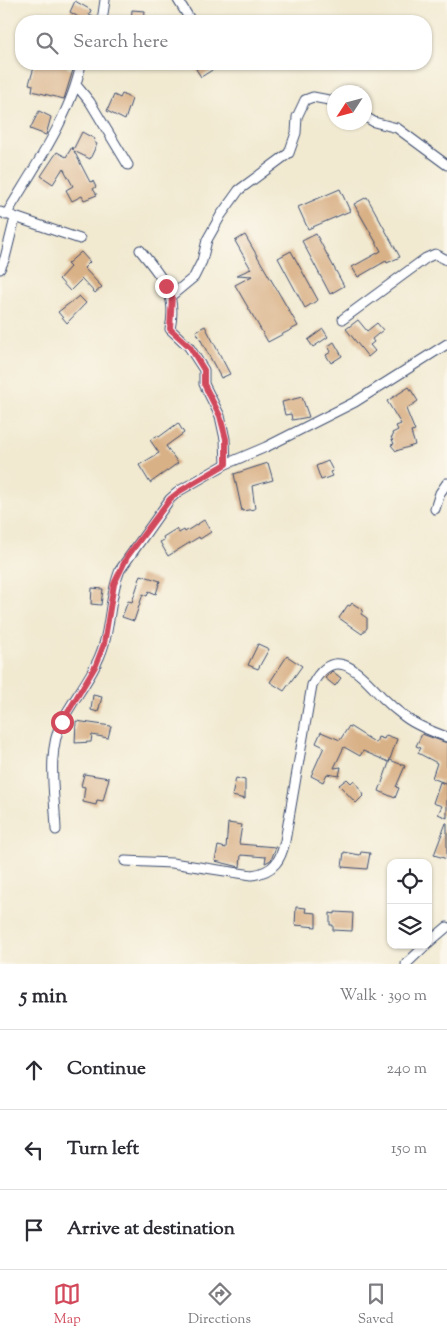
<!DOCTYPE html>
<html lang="en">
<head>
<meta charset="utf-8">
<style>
  body { margin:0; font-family:"Sorts Mill Goudy",serif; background:#f2f2f3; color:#2b2b33 }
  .controls { position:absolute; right:15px; bottom:15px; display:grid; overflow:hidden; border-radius:10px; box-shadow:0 1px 4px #0004 }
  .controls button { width:45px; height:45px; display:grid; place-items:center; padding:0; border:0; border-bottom:1px solid #e1e1e2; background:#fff; color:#2b2b33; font:25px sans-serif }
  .compass { position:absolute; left:327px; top:85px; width:45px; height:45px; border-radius:50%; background:#fff; box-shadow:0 1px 4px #0004; rotate:234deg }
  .stop { position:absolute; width:15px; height:15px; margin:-11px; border:4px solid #d1495b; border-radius:50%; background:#fff }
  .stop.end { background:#d1495b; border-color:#fff; box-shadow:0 1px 5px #0008 }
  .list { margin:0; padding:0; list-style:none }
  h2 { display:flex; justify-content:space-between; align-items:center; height:65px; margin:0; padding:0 20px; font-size:21px }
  h2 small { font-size:16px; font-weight:400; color:#7c7c81 }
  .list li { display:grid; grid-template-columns:32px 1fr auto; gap:15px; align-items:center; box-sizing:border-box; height:80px; padding:0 20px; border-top:1px solid #e1e1e2 }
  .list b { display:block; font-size:19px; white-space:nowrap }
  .list em { font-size:16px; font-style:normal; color:#7c7c81 }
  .icon { flex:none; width:28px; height:28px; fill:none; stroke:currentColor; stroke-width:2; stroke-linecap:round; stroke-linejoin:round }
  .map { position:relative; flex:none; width:447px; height:964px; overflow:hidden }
  .search { position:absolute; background:#fff; box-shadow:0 1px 4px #0004; left:15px; right:15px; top:15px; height:55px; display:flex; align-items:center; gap:12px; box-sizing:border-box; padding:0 18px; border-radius:20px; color:#7c7c81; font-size:19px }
  .sheet { height:305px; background:#fff }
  nav { display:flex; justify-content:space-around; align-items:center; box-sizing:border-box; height:70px; border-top:1px solid #e1e1e2; background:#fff; font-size:14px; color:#7c7c81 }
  nav a { display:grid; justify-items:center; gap:2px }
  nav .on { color:#d1495b }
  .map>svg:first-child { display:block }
</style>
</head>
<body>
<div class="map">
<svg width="447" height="964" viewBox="0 0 447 964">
  <rect width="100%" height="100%" fill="#fbf7ec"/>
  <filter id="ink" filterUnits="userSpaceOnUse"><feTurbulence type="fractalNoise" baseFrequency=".02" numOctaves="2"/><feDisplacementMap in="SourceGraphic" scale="10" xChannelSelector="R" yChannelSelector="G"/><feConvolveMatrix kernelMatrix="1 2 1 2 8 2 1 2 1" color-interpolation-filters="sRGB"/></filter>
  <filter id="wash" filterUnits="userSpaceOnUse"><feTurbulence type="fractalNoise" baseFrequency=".0096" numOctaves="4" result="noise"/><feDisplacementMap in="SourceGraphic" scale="20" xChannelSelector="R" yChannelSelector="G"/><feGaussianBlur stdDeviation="1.12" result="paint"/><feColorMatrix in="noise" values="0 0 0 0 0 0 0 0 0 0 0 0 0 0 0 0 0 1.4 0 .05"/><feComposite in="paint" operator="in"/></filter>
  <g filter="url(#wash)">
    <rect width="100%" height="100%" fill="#f1e9d0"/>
    <g id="blocks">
      <path fill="#d9b187" d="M75,1l16,9 -2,5 7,3v3h-18l2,-3 -10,-6z
        M132,10l13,1 -1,10h-13z
        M35,64l15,2 1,-2h15l1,4 6,2 -9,29 -32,-8 1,-6 -4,-1z
        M205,64h17l-21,13 -5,-8z
        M122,94l10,5 -7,21 -18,-9 7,-16 6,3z
        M39,111l12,6 -5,18 -16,-6z
        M82,132l13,7 -1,3 3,2 -7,15 -16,-8 16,31 3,-1 3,6 -3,2 4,6 -13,5 -2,-4 -10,5 -6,-11 7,-4 -10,-18 -10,16 -12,-8 16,-24 9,5 6,-10 1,3z
        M340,189l10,22 -42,18 -10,-22z
        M367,197l33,60 -13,6 -1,-2 -28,16 -6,-10 29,-16 -27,-47z
        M316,234l28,52 -14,8 -28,-53z
        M245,235l53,91 -30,16 -33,-57 17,-9 -15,-1 14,-6 -16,-28z
        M291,251l27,49 -13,8 -27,-50z
        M81,252l9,10 -6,6 18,19 -7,6 -13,-14 -12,12 -11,-12 11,-12 -3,-3z
        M79,296l7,7 -19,20 -9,-11z
        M358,320l9,11 10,-8 6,7 -11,9 2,3 -4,3 5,6 -7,6 -22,-28z
        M205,326l25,48 -9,4 -25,-47z
        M323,329l5,8 -15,10 -5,-7z
        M334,342l8,14 -11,7 -5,-8 5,-3 -3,-6z
        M409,387l9,14 -12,8 9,22 -4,1 4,13 -19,6 -5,-6 3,-1 -3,-7 2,-1 -1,-3 6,-3 -2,-4 5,-2 -14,-23z
        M302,397l7,20 -17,3 -1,-6 -6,1 -3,-13z
        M178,423l6,10 -18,13 12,17 -28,20 -11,-18 20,-12 -9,-13 8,-5 1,2z
        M328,461l5,10 -3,1 2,4 -11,4 -5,-14z
        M268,463l5,17 -21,6 3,23 -13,2 -8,-37z
        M204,520l7,12 -11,7 -1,-2 -31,19 -8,-14 4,-2 -1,-3 13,-8 3,4 5,-3 1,2z
        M141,575l19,6 -4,13 -7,-3 -2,5 -4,-2 -9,27 -12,-4 6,-16 4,1z
        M92,588l11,1 -2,16 -10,-1z
        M352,603l11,7 -2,4 6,4v10l-5,6 -23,-16 9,-13 2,1z
        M258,644l11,5 -11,20 -10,-4z
        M287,656l15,10 -18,25 -14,-9z
        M332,671l9,7 -6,8 -10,-8z
        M93,695l9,2 -4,15 -7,-2z
        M76,721l35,5 -3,12 -16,-3 -1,7 -16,1z
        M349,726l27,17 2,-6 6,2 2,-4 11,4 -8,23 -26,-11 -3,5 -16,-9 -10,21 7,-1 -2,9 -12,-2 -4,8 -12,-6 13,-29 -8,-4 5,-11 19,8z
        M422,734l25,9v34l-2,6 -13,-5 5,-15 -19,-10 3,-5 -5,-2z
        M390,760l15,6 -9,21 3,1 -4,10 -16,-7z
        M84,774l25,4 -6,23 -6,-1 -1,5 -13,-3 2,-15 -4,-1z
        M236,778l9,2v19l-13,-3z
        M347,779l4,4 3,-3 10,15 -8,8 -17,-18z
        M440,782l7,3v33l-9,-4 4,-8 -9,-3z
        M228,823l14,2 -3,19 37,3 -5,13 -6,3 1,-6 -25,-2 -1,12 -25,-6 3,-15 8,2z
        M446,823h1v36l-13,-4z
        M344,852l16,3 1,-3 9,1 -3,16 -25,-2z
        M296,907l10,1 -1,4 11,1v14l-21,-2z
        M335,912l18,1 -1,18 -19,-1v-5h-3v-12l5,1z"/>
    </g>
  </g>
  <g filter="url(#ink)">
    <use href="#blocks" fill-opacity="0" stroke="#3b4b6f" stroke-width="1"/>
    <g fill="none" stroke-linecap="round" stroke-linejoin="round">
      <defs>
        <path id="street" d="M178,0l13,21
          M102,21l3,-21
          M77,86l13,16 38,63
          M364,116l10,6 23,6 50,37
          M0,212l80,27
          M6,215c27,-46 65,-99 75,-151
          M140,250c21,27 38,42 30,79l19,18 15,23v14l16,32 5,23 1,25
          M0,269l5,-11 10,-40
          M171,296l23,-19 8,-16 5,-21 14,-25 18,-25 50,-37 7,-20 1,-16 8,-17 8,-3 21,4
          M343,319l83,-61 9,-4 12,6
          M435,509l5,-16 7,-10
          M56,830c-1,-35 -10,-77 6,-109 14,-26 34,-49 42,-77 7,-24 6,-50 16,-74l50,-71 9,-8 47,-27 40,-17 89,-45 92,-58
          M125,861l47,2 80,12c22,-3 29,-15 33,-34l27,-156c23,-43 48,-11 70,12 7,7 15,14 23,20 12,9 28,15 42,20
          M428,943l19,-16
          M406,964l20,-19"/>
      </defs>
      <use href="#street" stroke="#3b4b6f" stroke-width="11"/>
      <use href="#street" stroke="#fff" stroke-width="9"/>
    </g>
  </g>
  <g fill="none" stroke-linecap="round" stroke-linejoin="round" filter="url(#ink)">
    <path stroke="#d1495b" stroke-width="6" d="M62,722l34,-57 8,-21 10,-60 13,-27 43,-58 10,-8 46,-27v-25l-6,-23 -16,-32v-14l-14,-23 -20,-18 2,-33 -6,-10"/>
  </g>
</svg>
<div class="controls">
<button><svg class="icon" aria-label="locate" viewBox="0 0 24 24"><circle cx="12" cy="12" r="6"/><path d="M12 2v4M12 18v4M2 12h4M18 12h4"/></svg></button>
<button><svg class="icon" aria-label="layers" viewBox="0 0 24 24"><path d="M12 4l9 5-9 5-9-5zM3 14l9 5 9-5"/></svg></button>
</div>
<svg class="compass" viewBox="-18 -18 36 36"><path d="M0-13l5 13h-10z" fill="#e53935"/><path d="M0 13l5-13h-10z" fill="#7c7c81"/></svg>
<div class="stop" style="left:62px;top:722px"></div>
<div class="stop end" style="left:166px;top:286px"></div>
<div class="search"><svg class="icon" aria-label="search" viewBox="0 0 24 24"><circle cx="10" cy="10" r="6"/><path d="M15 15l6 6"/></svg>Search here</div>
</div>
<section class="sheet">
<h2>5 min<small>Walk · 390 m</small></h2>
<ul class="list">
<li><svg class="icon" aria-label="ahead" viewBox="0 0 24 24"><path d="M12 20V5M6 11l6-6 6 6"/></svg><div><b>Continue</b></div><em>240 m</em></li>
<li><svg class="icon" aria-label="left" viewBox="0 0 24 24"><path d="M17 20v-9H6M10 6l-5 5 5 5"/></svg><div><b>Turn left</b></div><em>150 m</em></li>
<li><svg class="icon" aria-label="arrive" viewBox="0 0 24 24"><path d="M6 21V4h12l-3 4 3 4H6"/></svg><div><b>Arrive at destination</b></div></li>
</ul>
</section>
<nav>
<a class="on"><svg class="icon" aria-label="map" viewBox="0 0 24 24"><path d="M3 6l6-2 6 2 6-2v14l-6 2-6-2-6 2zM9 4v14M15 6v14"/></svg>Map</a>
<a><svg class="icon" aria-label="directions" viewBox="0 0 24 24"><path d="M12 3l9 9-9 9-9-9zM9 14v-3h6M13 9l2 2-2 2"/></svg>Directions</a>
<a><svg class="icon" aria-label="saved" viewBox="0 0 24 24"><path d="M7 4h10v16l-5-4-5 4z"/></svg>Saved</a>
</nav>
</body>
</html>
